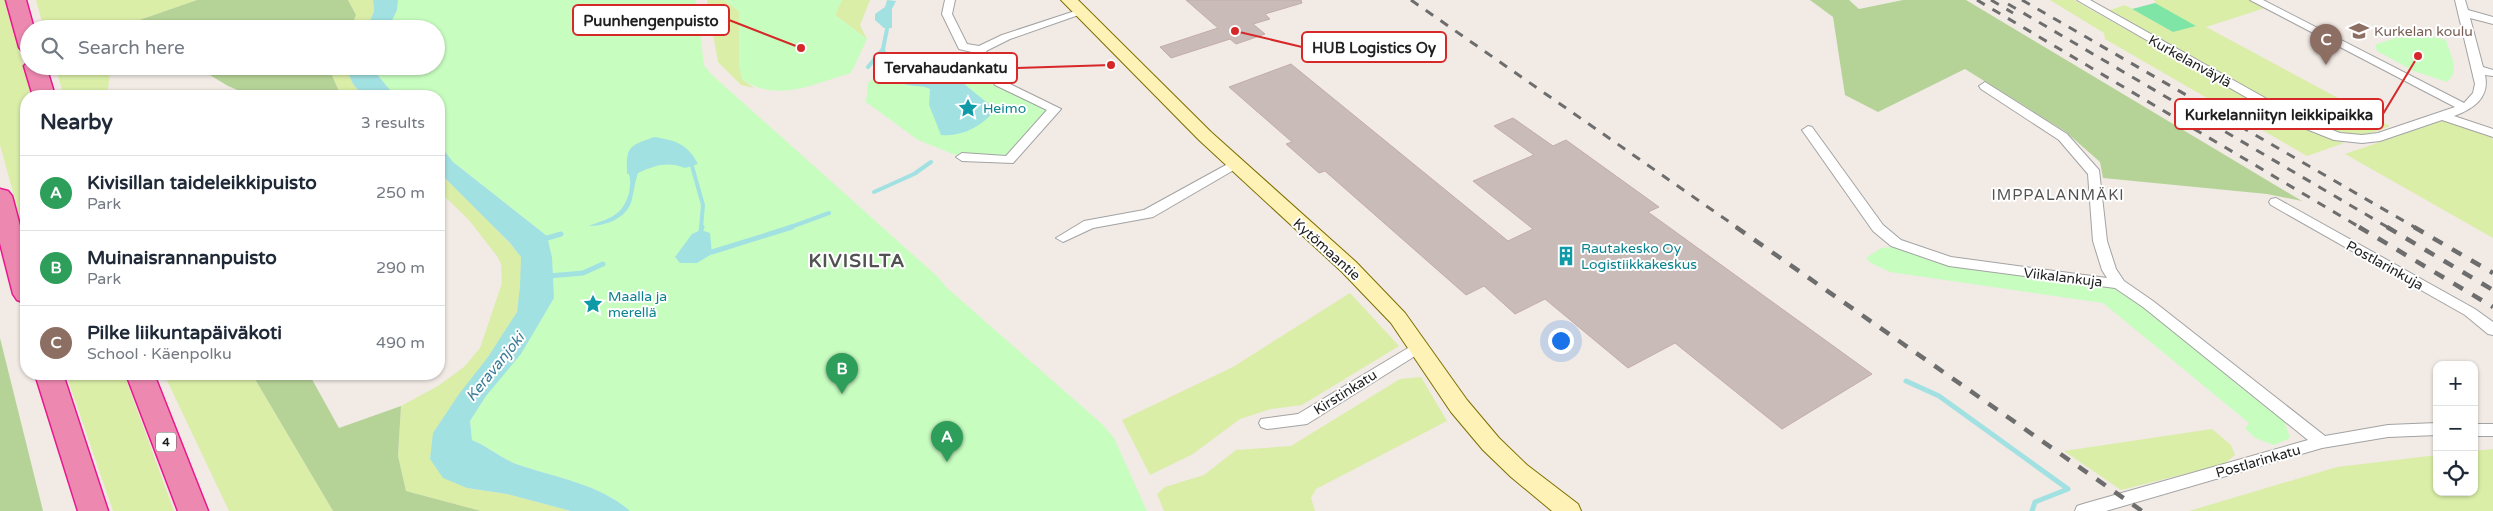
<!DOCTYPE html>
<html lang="en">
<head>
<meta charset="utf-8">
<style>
  body { margin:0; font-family:"Varela Round",sans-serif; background:#f6f6f7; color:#1f2937 }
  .controls { position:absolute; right:15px; bottom:15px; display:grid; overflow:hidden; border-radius:10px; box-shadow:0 1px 4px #0004 }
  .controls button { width:45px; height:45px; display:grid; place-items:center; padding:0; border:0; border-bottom:1px solid #e0e1e3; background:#fff; color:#1f2937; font:25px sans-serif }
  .you { position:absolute; left:1560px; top:340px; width:18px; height:18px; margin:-12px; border:4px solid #fff; border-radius:50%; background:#1a73e8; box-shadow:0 0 0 8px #1a73e833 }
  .badge { display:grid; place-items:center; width:32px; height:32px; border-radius:50%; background:#d93025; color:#fff; font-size:16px; font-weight:700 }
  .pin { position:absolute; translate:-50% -41px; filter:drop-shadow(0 1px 2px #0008) }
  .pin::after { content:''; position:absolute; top:26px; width:18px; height:15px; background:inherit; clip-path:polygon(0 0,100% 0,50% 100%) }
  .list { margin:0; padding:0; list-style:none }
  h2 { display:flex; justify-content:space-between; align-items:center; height:65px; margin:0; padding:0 20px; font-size:21px }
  h2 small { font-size:16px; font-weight:400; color:#747a83 }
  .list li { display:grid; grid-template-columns:32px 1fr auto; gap:15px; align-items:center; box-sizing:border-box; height:75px; padding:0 20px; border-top:1px solid #e0e1e3 }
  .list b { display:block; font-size:19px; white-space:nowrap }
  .list p { margin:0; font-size:16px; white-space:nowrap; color:#747a83 }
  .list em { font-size:16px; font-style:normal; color:#747a83 }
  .icon { flex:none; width:28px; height:28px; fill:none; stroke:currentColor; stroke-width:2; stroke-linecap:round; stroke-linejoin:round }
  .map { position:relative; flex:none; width:2493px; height:511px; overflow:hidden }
  .search { position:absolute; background:#fff; box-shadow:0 1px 4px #0004; left:20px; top:20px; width:425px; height:55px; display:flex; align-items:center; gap:12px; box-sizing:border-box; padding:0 18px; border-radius:28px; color:#747a83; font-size:19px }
  .panel { position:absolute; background:#fff; box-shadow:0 1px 4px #0004; left:20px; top:90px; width:425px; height:290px; border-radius:20px }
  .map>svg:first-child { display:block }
</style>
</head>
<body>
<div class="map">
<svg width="2493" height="511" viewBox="0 0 2493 511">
  <rect width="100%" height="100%" fill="#f1eae5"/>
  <path fill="#daeea8" d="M0,0h5l27,96h-6v143l-26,-94z
    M36,0h161l-69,24 -2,5h-82z
    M348,0h25l1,11 -7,18h-17l6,-14z
    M707,0h17l15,11v53l3,15 12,9 -13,-3 -23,-23z
    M842,0h28l-10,25 7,14 -32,-24z
    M2050,0h24l212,120 22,11 36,12 -37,13 -202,-117 -1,-6z
    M2154,0h96l15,8 -59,19 184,99c-31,13 -40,11 -72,2l-211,-117 18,-6 48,27z
    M55,66h56l-4,30h-43z
    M331,66h14l8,18 10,12h-22l-10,-23z
    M2444,120l47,14 2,7v97l-148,-84z
    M439,172c11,11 79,77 82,85 2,10 -1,48 -5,57 -22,43 -56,79 -83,119l34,55 40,6 64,17h-90l-75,-20 -8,-35 3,-50 37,-20 26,-19 16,-19 22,-65 -1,-19 -4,-8 -29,-37 -29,-28z
    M1350,293l49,53 -97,59 -31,4 -31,10 -47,35 -43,21 -28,-55 111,-53z
    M66,374h58l50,137h-61z
    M164,374h88l81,137h-104z
    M1421,377l26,44 -131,68 -5,9 4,13h-151l-7,-17 8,-7 39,-12 32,-25 55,-4 109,-67z
    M2212,429l19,16 4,10 -11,9 -103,26 -57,-39z
    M2493,449v62h-304l148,-44 100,-12v37h37v-41z"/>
  <path fill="#b6d397" d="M197,0h151l8,15 -6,14h-224l2,-5z
    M1810,0h39l10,9 44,-9h63l336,201 -35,-7 -164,-16 -3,-16 -34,-30 -101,-63 -87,43 -33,-17 -12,-78z
    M195,66h136v7l10,23h-89l-24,-10z
    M0,338l43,173h-43z
    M252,374h57l30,54 62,-22 -3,50 8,35 75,20h-148z"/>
  <path fill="#c8fdc0" d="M398,0h298l8,65 7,9 227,203 8,10 156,137 12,14 33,73h-517c-30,-27 -77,-34 -114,-47 -15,-6 -28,-18 -44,-24l-2,-19 16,-25 61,-160 -94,-74 -14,-18v-48h-44l-25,-30h66v-37h-48l9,-19z
    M724,0h118l-7,15 32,24 -16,34c-36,10 -74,31 -109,6l-3,-15v-53z
    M2412,32l34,8c4,15 15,30 1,42l-33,-11 -37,-20 -2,-6z
    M980,50l19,33 56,26 -46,51 -51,-4 -40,-16 -52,-38 2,-19 14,-13z
    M1895,247l199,35 22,6 21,13 149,118 -1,4 5,15 -16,7 -19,-7 -10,-10 4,-5 -146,-120 -213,-31 -19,-9 -5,-5 15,-10z"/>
  <path fill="#7ee5a6" d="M2155,3l41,23 -23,6 -41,-23z"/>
  <path fill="#a2e1e2" d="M373,0h25l-1,10 -9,19h-21l7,-18z
    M887,0l9,1 -4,8v19h-8l-9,-8v-6l10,-7z
    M345,66h25l25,30h-32l-10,-12z
    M908,76l55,7 33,27c-15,16 -33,27 -55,25l-12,-30 1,-16c-10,-5 -18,-1 -28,-6l-1,-6z
    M654,137c21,3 34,7 44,27l-13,4c-17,-7 -30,-3 -47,5 -3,8 -4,18 -6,26 -4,19 -26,27 -43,27 20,-8 33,-9 40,-33 1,-6 2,-12 0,-19h-2c-1,-28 2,-28 27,-37z
    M439,144l14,18 94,74 5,21 2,41 -33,56 -35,42 -16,25 2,19c15,6 29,18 44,24 37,13 84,20 114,47h-59l-64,-17 -40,-6 -24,-10 -13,-19 3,-26 26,-39 29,-37 29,-45 3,-25 1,-30 -11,-14 -71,-71z
    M701,230l9,3 2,21 -15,9h-17l-5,-6 17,-23z"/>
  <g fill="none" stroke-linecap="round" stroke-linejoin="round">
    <path stroke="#a2e1e2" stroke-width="4" d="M886,62l-3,-13 5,-25
      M868,67l15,-18
      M692,166l11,39 -2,23
      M874,192l40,-18 17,-12
      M788,228l41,-15"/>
    <path stroke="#a2e1e2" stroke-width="5" d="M701,230l1,-3
      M544,239l17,-5
      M712,252l80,-25
      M549,276l34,-3 20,-9
      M1906,381l33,15 129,93 -33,13 -3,9"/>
  </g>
  <path fill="#c9bbb8" stroke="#c4ada6" d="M1186,0h115l1,3 -37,11 5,5 -17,5 12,10 -29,10 -6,-5 -59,19 -11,-11 58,-19z
    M1291,64l217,177 25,-12 -60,-48 61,-26 -40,-29 19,-8 40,28 13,-6 93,67 -11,5 224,162 -90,55 -107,-86 -47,25 -83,-69 -30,15 -31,-28 -18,9 -141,-124 -6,2 -33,-29 6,-2 -63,-55z"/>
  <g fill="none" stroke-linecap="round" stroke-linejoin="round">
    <defs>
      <path id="street" d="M945,0h10l-3,14 15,30 12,2 23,-11 76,-25 4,-1 5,3 -77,27 -24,12 18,30 57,28 -48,54 -51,-2 -6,-4 6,-4 44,3 41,-46 -52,-25 -19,-32 -17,-4 -17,-35z
        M2077,0h13l209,117 41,16 22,2 16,-2 77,-26 -205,-107h13l201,103 9,-10 2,-9 -20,-84h10l3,10 25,7v7l-23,-6 13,49 10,3v6l-8,-1c5,23 -12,34 -31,41l39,13v8l-51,-17 -62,21 -18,2 -28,-3 -43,-17z
        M1985,82l82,52 32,36 8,71 9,28 8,12 29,20 172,135 63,-11 49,-2v12l-49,2 -66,11 -216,63h-31l2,-5 6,-2 225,-64 -165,-133 -28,-19 -166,-22 -58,-20 -18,-15 -71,-101 6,-4 4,1 71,98 18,15 50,17 156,21 -5,-8 -9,-29 -5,-67 -29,-34 -78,-51 -2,-3z
        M1235,160l4,1 2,3 -2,3 -86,50 -60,11 -30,14 -7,-4 28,-17 60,-11z
        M2276,198l199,111 18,13v13l-5,-1 -23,-19 -194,-110 -2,-3 2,-3z
        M1418,342l5,1 2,4 -2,4 -116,73 -40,5 -6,-2 -2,-4 2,-4 37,-5z
        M2474,424h19v12h-19z"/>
      <path id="secondary" d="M1061,0h17l133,132 145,130 49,51 62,87 32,38 28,27 51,39 3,7h-29l-41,-34 -28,-27 -32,-38 -60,-89 -49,-51 -143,-132z"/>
      <path id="highway" d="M6,0h20l8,29h-5v24l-7,-2 -3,-4z
        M29,61v5h17l9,30h-22l-9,-30z
        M0,189l8,2 4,5 14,52v55l-9,-3 -4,-6 -13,-51z
        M35,374h28l45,137h-30z
        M126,374h28l54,137h-30z"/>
    </defs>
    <use href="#street" stroke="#a3a3a3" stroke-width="2"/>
    <use href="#secondary" stroke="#7d6f00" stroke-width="2"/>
    <use href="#highway" stroke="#e8198e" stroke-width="3"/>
    <use href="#street" fill="#fff" fill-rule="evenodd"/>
    <use href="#secondary" fill="#fef2b6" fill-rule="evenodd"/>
    <use href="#highway" fill="#ed88b1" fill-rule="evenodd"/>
    <path stroke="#6d6d6d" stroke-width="3" stroke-dasharray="9 9" stroke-linecap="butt" d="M1411,0l327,228
      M1977,0l384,228
      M1991,0l22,13
      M2022,0l394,228
      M2008,4l381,224"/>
    <path stroke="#6d6d6d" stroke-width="4.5" stroke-dasharray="11 11" stroke-linecap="butt" d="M1736,227l406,284
      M2359,227l134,80
      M2387,227l106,63
      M2414,227l79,46"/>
  </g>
  <defs>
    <symbol id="school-bare" viewBox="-9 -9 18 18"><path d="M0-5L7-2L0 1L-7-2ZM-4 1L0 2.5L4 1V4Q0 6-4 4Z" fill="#8d6e63" stroke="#fff" stroke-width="2.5" paint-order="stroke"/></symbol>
    <symbol id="sight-bare" viewBox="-9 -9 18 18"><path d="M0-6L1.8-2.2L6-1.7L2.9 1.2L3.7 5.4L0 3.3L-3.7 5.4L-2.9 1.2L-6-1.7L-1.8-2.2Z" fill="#0f9aa8" stroke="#fff" stroke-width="2.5" paint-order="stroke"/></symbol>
    <symbol id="building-bare" viewBox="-9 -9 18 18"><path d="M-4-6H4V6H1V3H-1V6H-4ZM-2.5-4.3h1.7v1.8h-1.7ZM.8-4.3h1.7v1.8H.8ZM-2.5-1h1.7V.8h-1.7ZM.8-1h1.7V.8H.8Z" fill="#0f9aa8" stroke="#fff" stroke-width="2.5" paint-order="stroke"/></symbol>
  </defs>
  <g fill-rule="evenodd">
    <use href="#school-bare" x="2345" y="17" width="28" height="28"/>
    <use href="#sight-bare" x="954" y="94" width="28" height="28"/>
    <use href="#building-bare" x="1552" y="242" width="28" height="28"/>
    <use href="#sight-bare" x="579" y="290" width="28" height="28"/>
  </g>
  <g text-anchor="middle" stroke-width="4" stroke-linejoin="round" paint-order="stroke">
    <rect fill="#fff" stroke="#626262" stroke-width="1" x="156" y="432.5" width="20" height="19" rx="4"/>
    <g font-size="12" font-weight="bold" fill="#1f1f1f">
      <text x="166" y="446">4</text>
    </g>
    <g font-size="14" fill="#785e54" stroke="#fff" text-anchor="start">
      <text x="2374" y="36">Kurkelan koulu</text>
    </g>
    <g font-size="14" fill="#1f1f1f" stroke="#fff">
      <text transform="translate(2190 61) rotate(29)" y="5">Kurkelanväylä</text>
      <text transform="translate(1327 249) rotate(42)" y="5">Kytömaantie</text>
      <text transform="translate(2385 265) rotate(29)" y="5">Postlarinkuja</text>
      <text transform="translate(2063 277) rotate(7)" y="5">Viikalankuja</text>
      <text transform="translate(1345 392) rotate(-32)" y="5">Kirstinkatu</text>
      <text transform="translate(2258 461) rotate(-16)" y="5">Postlarinkatu</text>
    </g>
    <g font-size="14" fill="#0d838f" stroke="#fff" text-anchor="start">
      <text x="983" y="113">Heimo</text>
      <text x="1581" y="253">Rautakesko Oy<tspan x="1581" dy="16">Logistiikkakeskus</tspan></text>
      <text x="608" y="301">Maalla ja<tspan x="608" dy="16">merellä</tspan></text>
    </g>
    <g font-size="15" letter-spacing="1" fill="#525252" stroke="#fff">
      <text x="2058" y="200">IMPPALANMÄKI</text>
    </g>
    <g font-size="15" font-style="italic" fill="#3a7c96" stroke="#fff">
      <text transform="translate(495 367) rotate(-51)" y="5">Keravanjoki</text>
    </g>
    <g font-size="19" font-weight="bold" letter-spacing="1" fill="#525252" stroke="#fff">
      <text x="857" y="267">KIVISILTA</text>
    </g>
  </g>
  <path fill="none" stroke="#d62828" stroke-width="2" d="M801 48L729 20M1235 31L1302 47M1111 65L1017 68M2418 56L2383 114"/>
  <g fill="#d62828" stroke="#fff" stroke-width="2">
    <circle cx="801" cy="48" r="5"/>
    <circle cx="1235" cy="31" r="5"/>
    <circle cx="1111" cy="65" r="5"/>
    <circle cx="2418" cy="56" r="5"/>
  </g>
  <g fill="#fff" stroke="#d62828" stroke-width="2">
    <rect x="573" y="5" width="156" height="30" rx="5"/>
    <rect x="1302" y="32" width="144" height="30" rx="5"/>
    <rect x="874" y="53" width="143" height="30" rx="5"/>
    <rect x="2175" y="99" width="208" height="30" rx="5"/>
  </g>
  <g font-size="15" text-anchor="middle" font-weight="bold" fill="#1f1f1f">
    <text x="651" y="26">Puunhengenpuisto</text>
    <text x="1374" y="53">HUB Logistics Oy</text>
    <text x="946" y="73">Tervahaudankatu</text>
    <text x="2279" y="120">Kurkelanniityn leikkipaikka</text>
  </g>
</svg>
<div class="controls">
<button>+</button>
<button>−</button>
<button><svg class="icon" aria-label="locate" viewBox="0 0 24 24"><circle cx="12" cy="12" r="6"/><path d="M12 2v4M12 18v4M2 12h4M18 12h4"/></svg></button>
</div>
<div class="you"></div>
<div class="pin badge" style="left:947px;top:462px;background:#2e9e5b">A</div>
<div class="pin badge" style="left:842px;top:394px;background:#2e9e5b">B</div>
<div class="pin badge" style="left:2326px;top:65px;background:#8d6e63">C</div>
<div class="search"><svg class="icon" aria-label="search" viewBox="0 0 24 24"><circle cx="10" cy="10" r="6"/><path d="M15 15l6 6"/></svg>Search here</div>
<section class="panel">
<h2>Nearby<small>3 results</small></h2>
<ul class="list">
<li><span class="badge" style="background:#2e9e5b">A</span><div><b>Kivisillan taideleikkipuisto</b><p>Park</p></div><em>250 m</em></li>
<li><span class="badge" style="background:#2e9e5b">B</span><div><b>Muinaisrannanpuisto</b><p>Park</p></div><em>290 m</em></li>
<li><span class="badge" style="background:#8d6e63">C</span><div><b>Pilke liikuntapäiväkoti</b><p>School · Käenpolku</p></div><em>490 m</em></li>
</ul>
</section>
</div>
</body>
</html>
